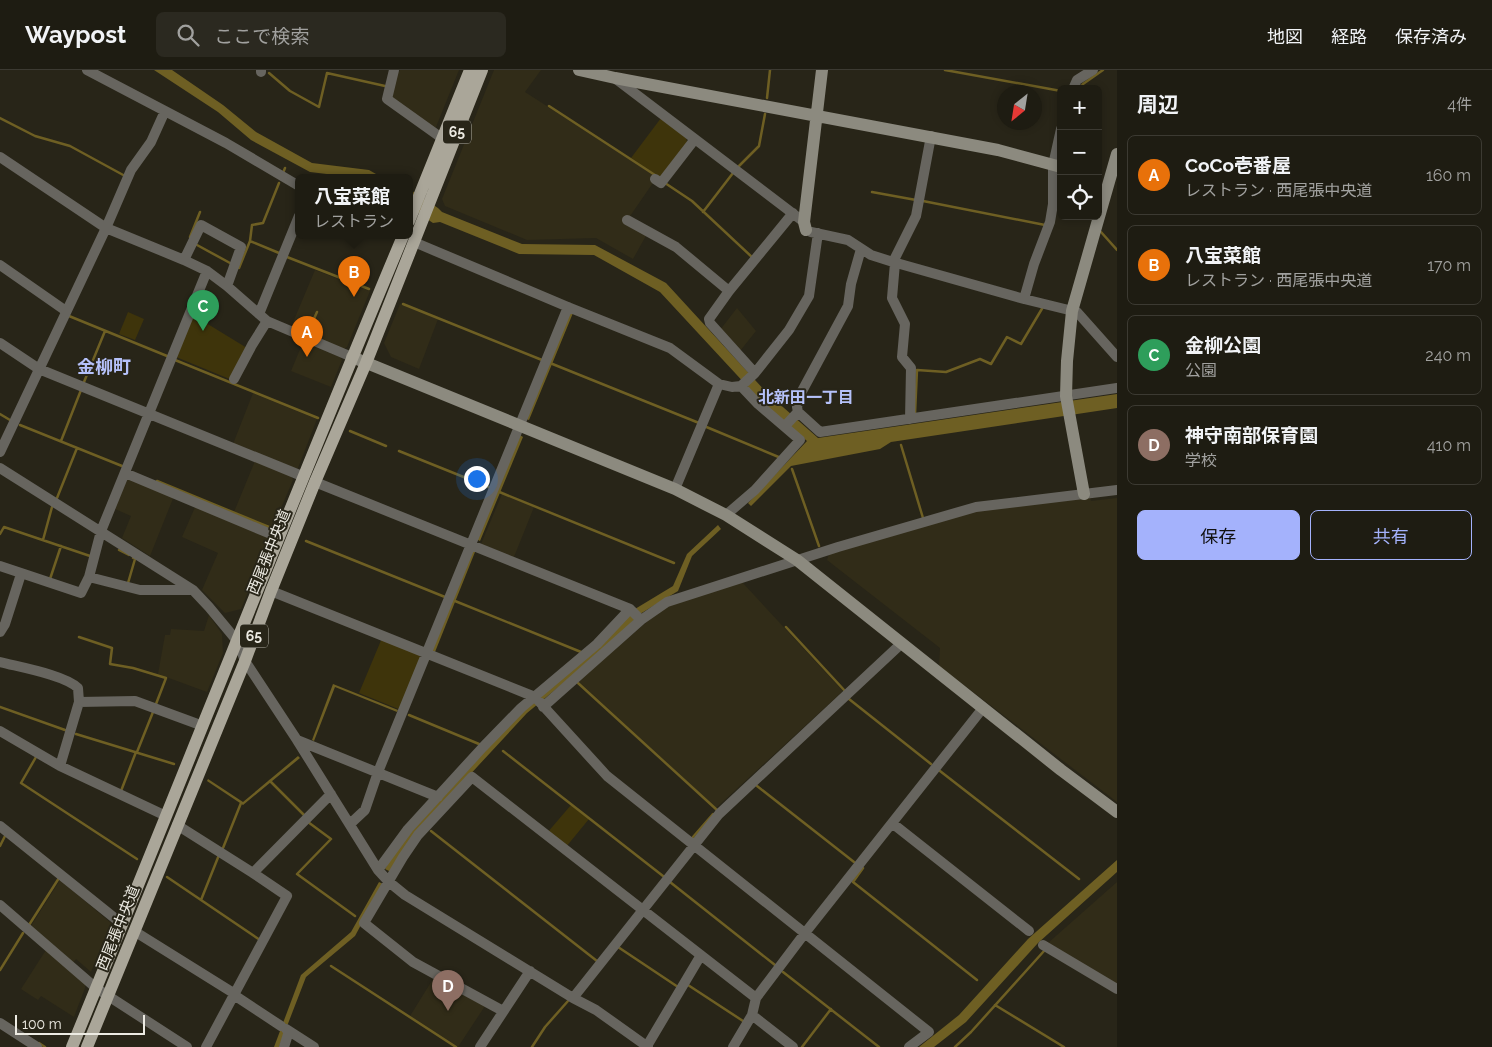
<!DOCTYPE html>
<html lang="ja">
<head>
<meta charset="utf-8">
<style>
  body { margin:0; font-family:Raleway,"Noto Sans JP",sans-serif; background:#2b2920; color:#f1f3f6 }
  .controls { position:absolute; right:15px; top:15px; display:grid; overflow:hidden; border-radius:8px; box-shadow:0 2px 8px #0003 }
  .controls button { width:45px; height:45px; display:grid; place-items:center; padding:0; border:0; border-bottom:1px solid #3c3a32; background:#1e1c12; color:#f1f3f6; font:25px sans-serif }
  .compass { position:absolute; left:997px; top:15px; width:45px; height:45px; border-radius:50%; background:#1e1c12; box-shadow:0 2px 8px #0003; rotate:210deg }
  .scale { position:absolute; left:15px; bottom:12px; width:130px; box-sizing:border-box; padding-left:5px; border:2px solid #edebe3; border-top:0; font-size:14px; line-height:18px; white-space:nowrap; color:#edebe3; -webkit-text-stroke:4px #282518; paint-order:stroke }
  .you { position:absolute; left:476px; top:408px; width:18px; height:18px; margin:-12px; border:4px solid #fff; border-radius:50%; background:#1a73e8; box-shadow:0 0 0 8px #1a73e833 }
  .badge { display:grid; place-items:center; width:32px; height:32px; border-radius:50%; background:#a4b2fc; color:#fff; font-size:16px; font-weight:700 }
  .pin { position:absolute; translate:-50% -41px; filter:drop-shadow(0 1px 2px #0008) }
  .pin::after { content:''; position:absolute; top:26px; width:18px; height:15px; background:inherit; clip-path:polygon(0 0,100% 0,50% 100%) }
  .popup { position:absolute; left:295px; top:104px; width:118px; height:65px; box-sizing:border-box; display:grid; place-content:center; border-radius:8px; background:#1e1c12; filter:drop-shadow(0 1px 4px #0005); font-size:16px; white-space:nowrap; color:#a1a19f }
  .popup b { font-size:19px; color:#f1f3f6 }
  .popup::after { content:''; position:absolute; left:50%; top:100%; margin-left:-10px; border:10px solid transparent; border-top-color:#1e1c12 }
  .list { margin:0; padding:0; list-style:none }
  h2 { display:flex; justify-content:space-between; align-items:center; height:65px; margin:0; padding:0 20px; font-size:21px }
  h2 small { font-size:16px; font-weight:400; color:#a1a19f }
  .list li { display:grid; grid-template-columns:32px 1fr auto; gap:15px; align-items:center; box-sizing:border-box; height:80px; margin:0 10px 10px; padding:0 10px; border:1px solid #3c3a32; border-radius:8px }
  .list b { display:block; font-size:19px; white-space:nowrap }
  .list p { margin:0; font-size:16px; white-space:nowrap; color:#a1a19f }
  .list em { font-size:16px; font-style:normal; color:#a1a19f }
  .actions { display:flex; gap:10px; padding:15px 20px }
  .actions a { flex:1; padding:11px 0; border:1px solid #a4b2fc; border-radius:8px; text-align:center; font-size:18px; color:#a4b2fc }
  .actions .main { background:#a4b2fc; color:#111 }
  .icon { flex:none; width:28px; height:28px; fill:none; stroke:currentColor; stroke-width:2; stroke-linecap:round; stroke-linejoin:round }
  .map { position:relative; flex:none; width:1117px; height:977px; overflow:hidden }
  header { display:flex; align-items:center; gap:30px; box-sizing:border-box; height:70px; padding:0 25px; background:#1e1c12; border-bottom:1px solid #3c3a32 }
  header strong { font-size:24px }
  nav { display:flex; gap:28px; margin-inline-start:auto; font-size:18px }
  .search { width:350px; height:45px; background:#2b2920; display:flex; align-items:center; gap:12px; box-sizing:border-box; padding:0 18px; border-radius:8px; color:#a1a19f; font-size:19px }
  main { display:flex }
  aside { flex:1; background:#1e1c12 }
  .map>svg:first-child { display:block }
</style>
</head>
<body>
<header>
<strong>Waypost</strong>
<div class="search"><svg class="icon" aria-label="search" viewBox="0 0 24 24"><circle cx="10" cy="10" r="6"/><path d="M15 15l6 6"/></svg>ここで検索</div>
<nav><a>地図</a><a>経路</a><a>保存済み</a></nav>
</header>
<main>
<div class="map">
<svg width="1117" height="977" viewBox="0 0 1117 977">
  <rect width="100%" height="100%" fill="#282518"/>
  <path fill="#312c18" d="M400,0h59l-25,62 -43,-34 6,-26h2z
    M494,0h47l-16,22 132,85 -31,45 21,12 -14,25 -37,-21 -69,2 -82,-34 -3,-7z
    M315,200l55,21 -23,56 -3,2 -53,-22z
    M400,234l38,15 -19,50 -28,-12 -7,-14z
    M737,238l19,23 -16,20 -20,-21z
    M303,272l37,15 2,3 -11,27 -40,-16z
    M253,323l64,26 -19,49h-3l-62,-24z
    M255,391l36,14 2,5 -20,47 -39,-15z
    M131,408l43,18 -24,60 -28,-18 9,-22 -16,-7 11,-29z
    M502,424l32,13 -20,50 -33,-13z
    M1090,427l1,4 26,-3v304l-178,-136 1,-18 -113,-88 2,-6 151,-44z
    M196,435l72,31 2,4 -29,69 -16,4 -23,-23 16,-37 -36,-16z
    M741,511l102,110 -127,117 -138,-127 85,-73z
    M209,545l13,19 1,19 -16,39 -49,-18 7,-39h5l1,-6 33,2z
    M60,810l51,43 -20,49 -15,-13 -4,5 -41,-38z
    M1117,812v103l-69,-42z
    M46,880l39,33v5l-11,29 -33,-21 -3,4 -17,-11z
    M433,909l52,27 -27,41 -48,-31z"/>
  <path fill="#3e340b" d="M661,48l25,19 1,5 -27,35 -29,-19z
    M128,242l16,7 -9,21 -16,-6z
    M193,245l54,33 -15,32 -56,-23z
    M382,568l36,15 3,5 -20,52 -42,-17z
    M571,735l18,14 -23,28 -19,-14z"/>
  <path fill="#6e5f23" d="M154,0h18l51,35 33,27 56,31 57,7 14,8h-23l-50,-6 -59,-32 -33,-28z
    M409,119l29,19 4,4 80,32 73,1 71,38 100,109 52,46 299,-44v14l-226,34 -11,7 -89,17 -40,40 -3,-3 59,-62 -46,-40 -101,-109 -66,-37 -75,-1 -79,-32 -7,1 -24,-16z
    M570,242l3,1 -44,107 -3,-1z
    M520,365l3,2 -43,104 -4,-2z
    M718,455l3,4 -29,27 -14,35 -38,23 -34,34 -79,65 -111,120 -25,39 -6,-3 8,-15 19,-24 111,-121 112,-100 38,-23 14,-32z
    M472,481l3,1 -40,100 -3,-1z
    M333,614l65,26 -1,2 -62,-25 -21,54 -2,-1z
    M298,686l2,2 -57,47 -36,-24 1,-2 35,23z
    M1117,790v12l-79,71 -72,79 -32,25h-15l40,-32 69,-76z
    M379,812l4,2 -28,52 -49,41 -27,70h-5l27,-72 50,-43z"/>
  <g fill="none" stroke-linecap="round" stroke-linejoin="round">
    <path stroke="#6e5f23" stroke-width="2.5" d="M945,0l116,21
      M269,3l21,18 29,16 8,-34 58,13
      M1080,19l3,-5 20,-14
      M767,28l3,-28
      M549,36l106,69
      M0,48l35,18 35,10 55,30
      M739,96l20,-20 6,-32
      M283,103l2,-5
      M665,113l27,18 61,57
      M872,122l44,8
      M923,131l122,24
      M703,142l30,-39
      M1101,162l16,18
      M190,167l10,-25
      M250,171l29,12
      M197,175l33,18
      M287,187l82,32
      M239,198l11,-27 2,-16 11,-2 16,-40
      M403,234l139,56
      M69,246l98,40
      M308,262l9,-20
      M175,290l143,58
      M550,293l149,60
      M84,312l21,-51
      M0,344l10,6
      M915,344l2,-44 29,2 34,-13 11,5 16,-27 14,7 22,-37
      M20,355l102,41
      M704,356l77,32
      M350,361l36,15
      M61,371l20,-51
      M901,375l22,73
      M399,381l92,37
      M792,399l27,77
      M157,411l112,46
      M497,421l177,72
      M57,428l20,-50
      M0,464l4,-7 86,29
      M43,470l9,-33
      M306,471l139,56
      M119,480l10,5
      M50,509l11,-33
      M128,513l7,-24 -2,-1
      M455,531l126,51
      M786,557l59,64
      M79,567l33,11 -2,16 23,4 33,10 -10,26
      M578,613l139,127
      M849,629l82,65
      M0,637l65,23
      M409,645l70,29
      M76,664l98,30
      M503,681l160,125
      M137,682l16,-40
      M36,687l-15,26 116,76
      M940,701l139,108
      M270,711l34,34
      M757,716l97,76
      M121,721l15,-39
      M308,752l23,17 -34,35 58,42
      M431,761l166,130
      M693,767l20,-23
      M0,776l5,-10 2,-1
      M223,778l18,-45
      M863,798l-10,14 124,98
      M167,807l93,63
      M670,812l105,83
      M201,830l18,-45
      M29,855l30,-47
      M618,877l60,40
      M331,896l125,81
      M0,900l23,-37
      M783,902l96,75
      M688,915l55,36
      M995,935l69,42
      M39,973l6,4
      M532,977l13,-20 23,-26
      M802,977l29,-38
      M955,977l16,-15 73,-81"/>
    <path stroke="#67655f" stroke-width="10" d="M87,0l139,73 73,43
      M394,0l-7,29 56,40
      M261,2v-2
      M616,9l188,143
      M1073,19l4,-9 16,-10
      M0,87l106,71 78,32 23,11 20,15 40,35 85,36
      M655,109l6,4 34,-44
      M627,150l49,27 53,44
      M811,162l37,8 23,15 22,7 131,37 53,13 40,45
      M414,172l154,65 102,41 49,36 13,3 9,-1 14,-13 34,-43 20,-34 9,-63
      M184,190l17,-35 40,22 -14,39
      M893,192l23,-46 15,-80
      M895,193l-3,35 13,26 -3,33 9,11 -1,51
      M0,195l66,46
      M1024,229l10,-35 16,-42 3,-18v-39l8,-36
      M259,244l40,-98
      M0,273l39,26 263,107
      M755,303l-45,-50 -1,-4 20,-28 64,-78
      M234,309l18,-34 15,-24
      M798,342l22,20 297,-44
      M785,356l13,-14 -1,-5 4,-14 47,-87 3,-22 10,-35
      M0,382l106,-224 25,-58 20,-28 14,-31
      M0,398l193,122 16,17 29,35 7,19 52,79 81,130 11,12 16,13 168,103 23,12 52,37
      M125,403l153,64
      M315,412l315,127 11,11
      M675,419l44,-105
      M726,445l29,-25 45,-50 -42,-36 -17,-18
      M0,496l81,27 8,-16 12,-46 106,-260
      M89,507l51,13h53
      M271,521l264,106 72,79 322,256 -20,15
      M0,562l5,-8 16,-50
      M0,592c19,5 65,13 78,26l1,14 -19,64
      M79,632l56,-1 68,25
      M543,637l98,-87 26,-18 171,-55 138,-40 141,-17
      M0,661l60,35 106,50
      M297,670l141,57
      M892,753l137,108
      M350,754l15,-14 13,-38 190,-465
      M177,755l76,48 78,-79
      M0,756l122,98
      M378,800l30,-41 75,-82 38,-39 76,-64 33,-35
      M0,835l96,83 91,59
      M134,861l101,63
      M1043,875l74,44
      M234,925l47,31
      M573,928l146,-184 183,-171
      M503,941l-90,-49 -49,-39 39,-66 15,-22 54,-58 284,221
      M752,945l41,32
      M0,953l37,24
      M286,959l28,18
      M647,976l54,-91
      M206,977l81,-151 -34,-23
      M284,977l5,-16
      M480,977l50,-76
      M733,977l19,-32 4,-17 49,-65 178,-225"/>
    <path stroke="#8c8a7f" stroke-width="12" d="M579,0l36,8 383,72 63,17
      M806,160l-2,-8 18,-152
      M352,287l323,132 51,26 71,45 264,210 56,42
      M1084,424l-18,-98 1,-35 5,-50 45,-157"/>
    <path stroke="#aaa699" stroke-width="12" d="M409,151l61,-151
      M72,977c111,-270 218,-542 331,-811
      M87,977l158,-386 26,-70 44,-109 51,-119 116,-293"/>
  </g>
  <g text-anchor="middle" stroke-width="4" stroke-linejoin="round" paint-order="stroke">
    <g fill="#282518" stroke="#b2b0a6" stroke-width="1">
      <rect x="443" y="50.5" width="28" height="23" rx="4"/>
      <rect x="240" y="554.5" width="28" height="23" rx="4"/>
    </g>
    <g font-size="14" font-weight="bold" fill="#edebe3">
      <text x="457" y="67">65</text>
      <text x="254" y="571">65</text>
    </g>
    <g font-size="15" fill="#edebe3" stroke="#282518">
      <text transform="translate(269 482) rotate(-68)" y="5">西尾張中央道</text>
      <text transform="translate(118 858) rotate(-68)" y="5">西尾張中央道</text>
    </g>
    <g font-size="16" font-weight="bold" fill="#b5c1f9" stroke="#282518">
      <text x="806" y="333">北新田一丁目</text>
    </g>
    <g font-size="18" font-weight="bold" fill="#b5c1f9" stroke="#282518">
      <text x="104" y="303">金柳町</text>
    </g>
  </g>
</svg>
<div class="controls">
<button>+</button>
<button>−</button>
<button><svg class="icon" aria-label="locate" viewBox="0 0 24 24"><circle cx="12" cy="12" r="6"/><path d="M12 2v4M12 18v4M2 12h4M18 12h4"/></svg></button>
</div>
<svg class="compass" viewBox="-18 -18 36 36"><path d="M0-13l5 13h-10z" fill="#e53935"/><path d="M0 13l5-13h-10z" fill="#a1a19f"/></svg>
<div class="scale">100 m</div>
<div class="you"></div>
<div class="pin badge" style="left:307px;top:287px;background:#e8710a">A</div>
<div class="pin badge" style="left:354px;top:227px;background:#e8710a">B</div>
<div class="popup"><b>八宝菜館</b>レストラン</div>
<div class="pin badge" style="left:203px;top:261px;background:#2e9e5b">C</div>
<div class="pin badge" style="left:448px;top:941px;background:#8d6e63">D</div>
</div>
<aside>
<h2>周辺<small>4件</small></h2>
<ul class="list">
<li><span class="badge" style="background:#e8710a">A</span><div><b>CoCo壱番屋</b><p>レストラン · 西尾張中央道</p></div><em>160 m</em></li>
<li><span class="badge" style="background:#e8710a">B</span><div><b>八宝菜館</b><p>レストラン · 西尾張中央道</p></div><em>170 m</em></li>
<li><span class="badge" style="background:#2e9e5b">C</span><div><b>金柳公園</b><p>公園</p></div><em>240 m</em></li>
<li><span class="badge" style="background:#8d6e63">D</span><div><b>神守南部保育園</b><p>学校</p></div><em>410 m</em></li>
</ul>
<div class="actions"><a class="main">保存</a><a>共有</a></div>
</aside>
</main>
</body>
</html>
